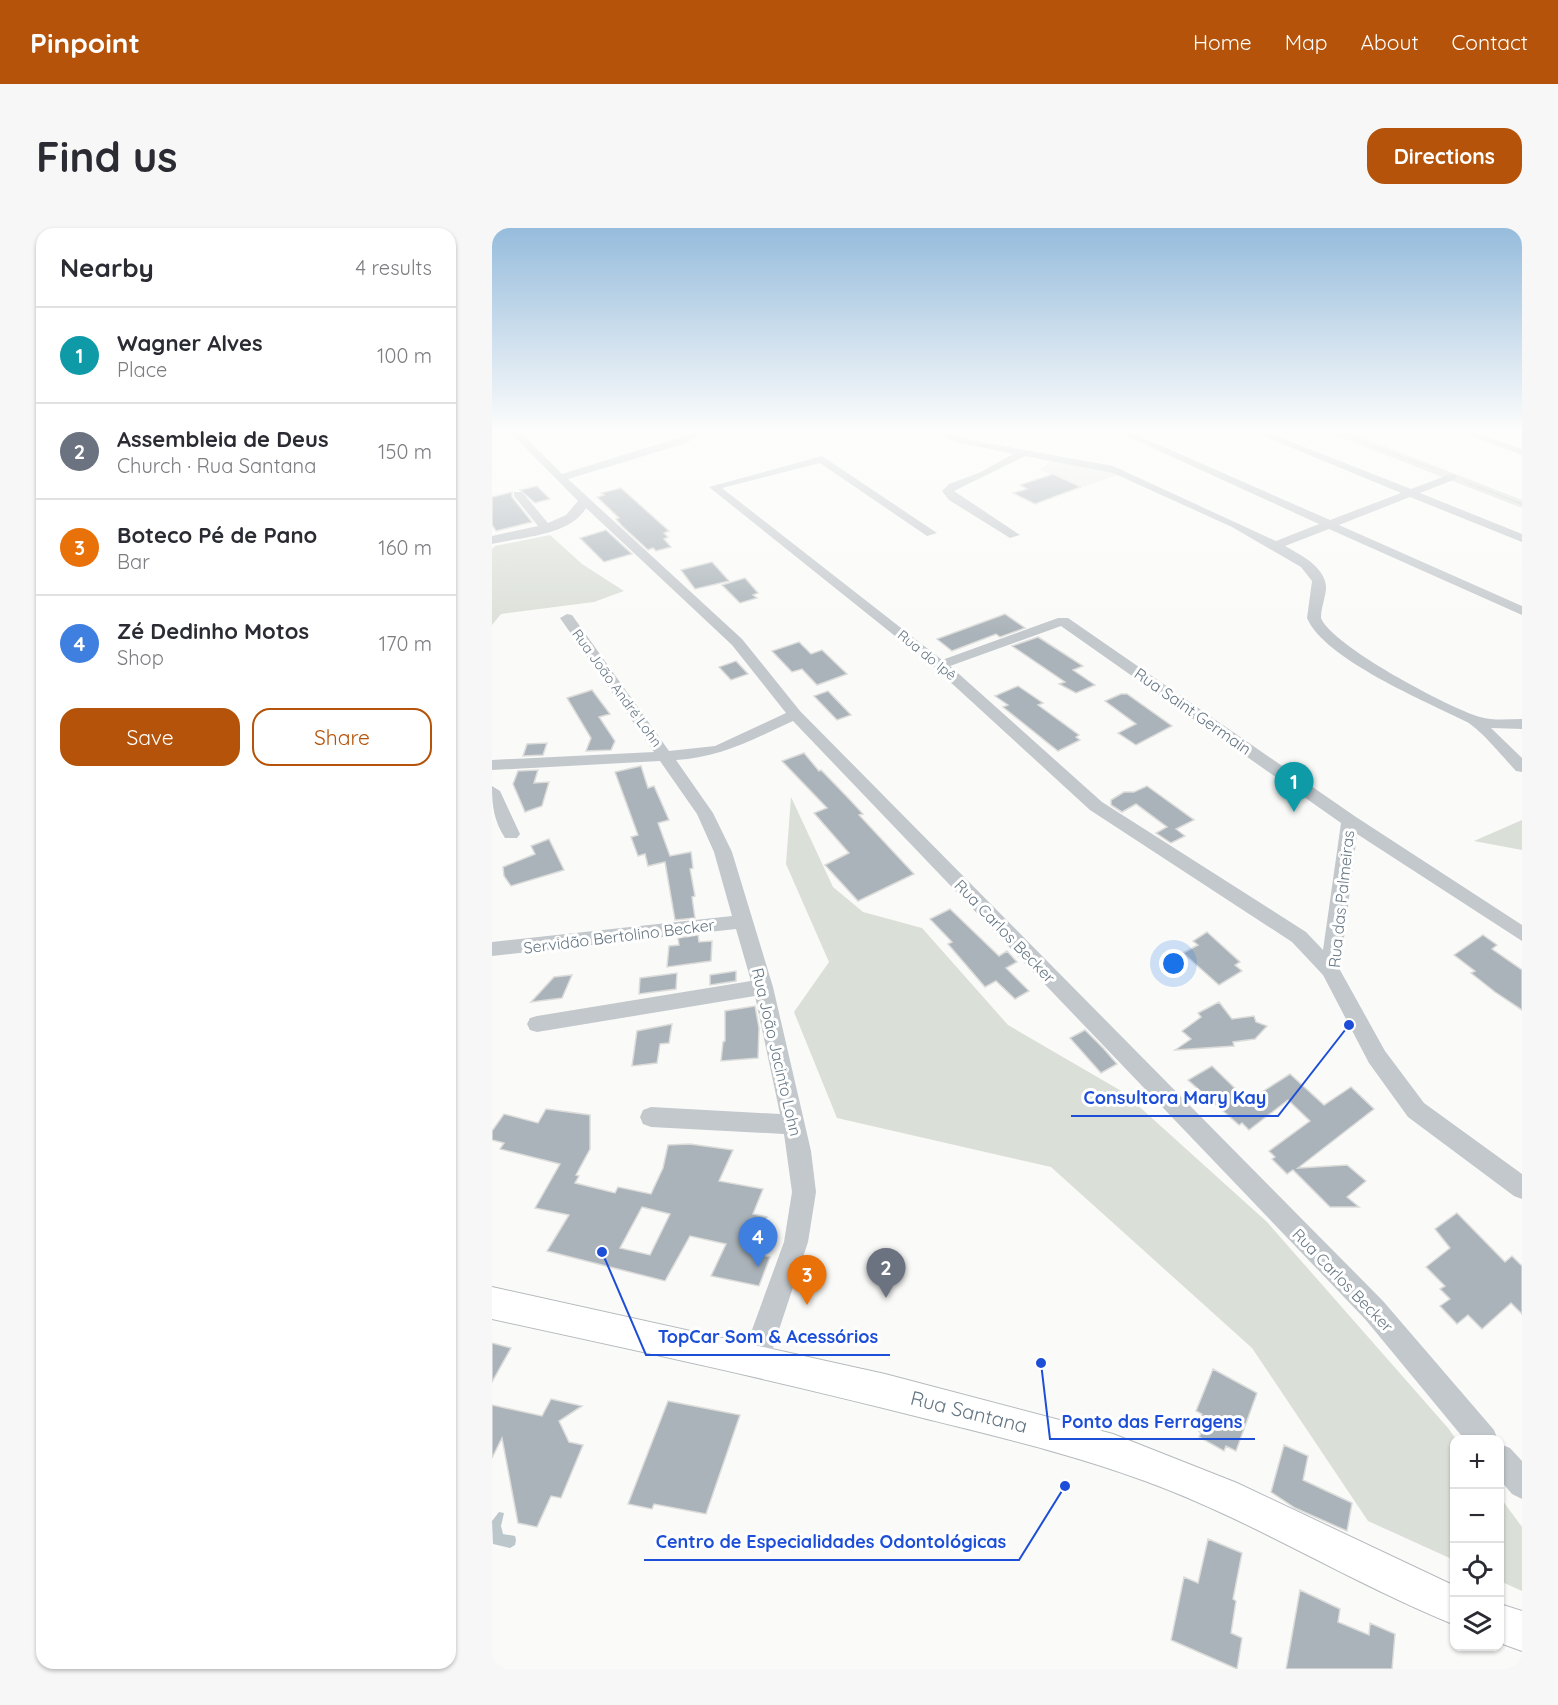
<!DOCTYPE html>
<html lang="en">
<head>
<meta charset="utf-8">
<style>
  body { margin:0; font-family:Quicksand,sans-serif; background:#f7f7f7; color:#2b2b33 }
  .controls { position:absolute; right:18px; bottom:18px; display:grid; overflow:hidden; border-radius:12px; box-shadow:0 2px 4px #0004 }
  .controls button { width:54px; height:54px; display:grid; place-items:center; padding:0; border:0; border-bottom:2px solid #e1e1e2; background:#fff; color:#2b2b33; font:30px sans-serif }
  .you { position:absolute; left:682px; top:736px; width:21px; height:21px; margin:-15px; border:4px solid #fff; border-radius:50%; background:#1a73e8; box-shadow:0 0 0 9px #1a73e833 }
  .badge { display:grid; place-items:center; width:39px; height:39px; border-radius:50%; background:#b45309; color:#fff; font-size:20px; font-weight:700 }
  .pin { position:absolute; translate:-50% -50px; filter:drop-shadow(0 2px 3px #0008) }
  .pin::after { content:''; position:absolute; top:32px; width:21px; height:18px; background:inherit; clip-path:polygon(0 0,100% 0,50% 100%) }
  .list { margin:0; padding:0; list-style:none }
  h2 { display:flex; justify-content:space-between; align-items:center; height:78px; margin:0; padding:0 24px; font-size:26px }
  h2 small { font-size:20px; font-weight:400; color:#7c7c81 }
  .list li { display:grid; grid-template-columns:39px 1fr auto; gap:18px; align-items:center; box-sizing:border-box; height:96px; padding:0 24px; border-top:2px solid #e1e1e2 }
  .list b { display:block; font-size:22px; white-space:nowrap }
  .list p { margin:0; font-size:20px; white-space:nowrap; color:#7c7c81 }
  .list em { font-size:20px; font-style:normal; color:#7c7c81 }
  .actions { display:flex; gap:12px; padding:18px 24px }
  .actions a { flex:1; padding:14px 0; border:2px solid #b45309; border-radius:18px; text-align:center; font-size:21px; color:#b45309 }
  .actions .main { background:#b45309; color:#fff }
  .icon { flex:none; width:33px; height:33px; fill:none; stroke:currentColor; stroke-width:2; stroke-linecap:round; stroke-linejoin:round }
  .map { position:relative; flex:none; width:1030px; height:1441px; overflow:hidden; border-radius:18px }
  header { display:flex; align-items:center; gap:36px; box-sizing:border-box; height:84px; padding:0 30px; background:#b45309; color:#fff }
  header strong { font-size:28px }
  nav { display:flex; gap:33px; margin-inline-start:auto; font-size:21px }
  .intro { display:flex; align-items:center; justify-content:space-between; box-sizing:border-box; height:144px; padding:0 36px }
  h1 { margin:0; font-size:42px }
  .button { padding:15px 27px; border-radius:18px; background:#b45309; color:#fff; font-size:21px; font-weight:700 }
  main { display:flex; gap:36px; padding:0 36px }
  aside { flex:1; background:#fff; border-radius:18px; box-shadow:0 2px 4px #0004 }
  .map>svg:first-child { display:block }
</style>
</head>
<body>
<header>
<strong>Pinpoint</strong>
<nav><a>Home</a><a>Map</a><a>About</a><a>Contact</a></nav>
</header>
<div class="intro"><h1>Find us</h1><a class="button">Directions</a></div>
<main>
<aside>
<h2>Nearby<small>4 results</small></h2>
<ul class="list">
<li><span class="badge" style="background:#0f9aa8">1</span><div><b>Wagner Alves</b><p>Place</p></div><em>100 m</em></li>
<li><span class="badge" style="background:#6b7280">2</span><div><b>Assembleia de Deus</b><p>Church · Rua Santana</p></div><em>150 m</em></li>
<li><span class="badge" style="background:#e8710a">3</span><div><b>Boteco Pé de Pano</b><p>Bar</p></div><em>160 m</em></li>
<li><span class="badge" style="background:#3f7fe0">4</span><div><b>Zé Dedinho Motos</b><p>Shop</p></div><em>170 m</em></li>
</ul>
<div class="actions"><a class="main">Save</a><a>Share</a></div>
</aside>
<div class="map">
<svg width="1030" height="1441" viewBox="0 0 1030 1441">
  <rect width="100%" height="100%" fill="#fafaf8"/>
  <path fill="#e8e9e9" d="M561,231l66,15 -35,13 -44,-17z"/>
  <path fill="#dadfd7" d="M837,205h21l172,67v8z
    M58,307l32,29 42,27 -30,11 -93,12 -9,11v-76l3,-3z
    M299,569l42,90 30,25 59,16 86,97 115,67 144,130 181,206 8,11 -2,121 -86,-39 -116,-173 -201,-181 -214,-49 -43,-106 35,-50 -43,-98z
    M1030,592v30l-48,-9z
    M1008,1269l22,30v64l-22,-10z"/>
  <path fill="#bbc7cb" d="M7,1284l5,1 -3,13 2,8 12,2 1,4 -1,5 -5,3 -17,-4 -1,-23z"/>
  <path fill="#aab3b9" stroke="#dcdcda" stroke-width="1.5" fill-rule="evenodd" d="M561,246l28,13 -46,17 -22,-11 14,-4 -7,-4z
    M45,258l13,13 -15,4 -15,-13z
    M129,260l48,43 -5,2 4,4 -4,2 7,8 -15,4 -3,-3 -5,2 -26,-24 -6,-7 3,-1 -22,-21 7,-2 -3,-2z
    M20,264v5l20,25 -36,9 -4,-6v-28z
    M114,302l26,24 -28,8 -24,-24z
    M220,334l17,19 -34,8 -14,-19z
    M253,350l13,15 -5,2 4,3 -17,5 -18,-18z
    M513,386l20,14 -25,9 -4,-3 -44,17 -15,-12z
    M546,409l45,29 -10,4 22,15 -19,8 -17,-9 6,-2 -53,-36z
    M307,414l12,12 11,-4 25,24 -30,11 -15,-16 -10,3 -20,-21z
    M244,433l12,13 -17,6 -12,-13z
    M526,458l25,17 -5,2 41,30 -3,2 4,3 -22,11 -55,-44 5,-2 -13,-9z
    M100,462l18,24 -11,3 16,24 -4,9 -25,1 5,-13 -24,-40z
    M336,463l23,24 -14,5 -23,-24z
    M629,466h6l45,32 -36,19 -18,-12 18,-9 -31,-23z
    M55,515l-4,12 -20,1 4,-12z
    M312,525l15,18 2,-1 29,30 13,14 -4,1 55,59 -56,27 -33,-36 24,-12 -35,-40 13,-5 -45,-47z
    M149,538l7,22 6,-2 15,34 -11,3 12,33 21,-4 2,16 -3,1 5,27 -3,1 3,21 -20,2 -10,-58 -17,4 -3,-12 -7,2 -7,-19 7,-2 -23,-63z
    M46,542l-4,13 15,-1 -7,24 -17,6 -12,-28 5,-13z
    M655,558l47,34 -18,9 9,7 -14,7 -15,-10 11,-6 -31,-23 -14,8 -11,-7v-5l13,-8h10z
    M57,611l15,31 -53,16 -7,-10 -1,-9 32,-13 -4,-8z
    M458,681l49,47 8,-5 10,11 -11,6 23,23 -14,8 -19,-18 -11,6 -37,-43 4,-2 -22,-23z
    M715,704l33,30 -5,3 7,6 -23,14 -36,-32 15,-8 -5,-4z
    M206,707l1,7 13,-1 -1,20 -44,6 2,-21 10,-1 -1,-7z
    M991,707l14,10 -5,4 30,21v40l-27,-18 -24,-19 4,-2 -21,-16z
    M244,743v10l-26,4v-10z
    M185,745l-1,16 -37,5 1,-16z
    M80,747l-10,23 -31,4 23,-25z
    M727,774l13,17 22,-3 2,6 11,4 -12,13 -22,3 1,4 -59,4 16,-11 -9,-8 19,-14 -3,-4z
    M263,778l4,22 -1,30 -37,3 2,-19 2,-1v-30z
    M180,796l-3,19 -9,1 -3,19 -25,3 5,-35z
    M593,802l18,18 14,16 -16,9 -31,-35z
    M720,838l36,35 42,-27 34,31 27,-18 23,22 -76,59 49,-3 19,16 -19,16 12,10h-29l-37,-37 -6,4 -15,-15 3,-2 -6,-6 41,-30 -22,-21 -39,30 -7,-7 -3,2 -51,-45z
    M54,881l44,6v34l-14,26 3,1 -4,7 40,10 3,-6 33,7 12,-26 5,-23 22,-1 43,6 -14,31 44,8 -10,25 14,3 -15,36 18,4 -11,29 -48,-10 15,-32 -36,-8 -25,45 -118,-30 22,-36 -34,-7 25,-44 -60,-15 4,-6 -12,-3v-9l12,-17 34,9zM150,979l28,7 -20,41 -30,-7z
    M965,985l48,49 7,-6 10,10v48l-11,-11 -29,26 -14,-14 -11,9 -17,-18 10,-7 -10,-10 5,-3 -19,-19 24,-19 -15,-19z
    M0,1115l19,5 -19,34z
    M721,1141l44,24 -21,58 -10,-5 -2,5 -25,-14 2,-4 -5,-4 6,-15 -6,-3z
    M59,1171l31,7 -23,15 10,21 14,3 -22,53 -10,-2 -14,31 -19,-4 -16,-85 -10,20v-53l50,11z
    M176,1173l72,14 -34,99 -52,-10 -2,5 -24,-5z
    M792,1217l24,11 -5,24 49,23 -5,28 -52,-23 -24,-16z
    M716,1311l34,14 -9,46 3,2 -5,32 11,5 -5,31 -66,-29 13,-63 14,6z
    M808,1362l40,19 -2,13 31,13 1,-12 25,11 -3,35h-106z"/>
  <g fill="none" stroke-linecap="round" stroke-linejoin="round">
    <defs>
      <path id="major" d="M0,1059l393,87 228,60 124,49 218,103v39c-106,-43 -203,-105 -310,-144 -73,-27 -150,-45 -226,-64 -141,-36 -284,-67 -427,-98z
        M1008,1376l22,7v40l-22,-8z"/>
    </defs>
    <use href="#major" stroke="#b5babe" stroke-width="2"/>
    <path stroke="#bbbfc2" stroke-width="1.5" stroke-dasharray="1.5 1.5" stroke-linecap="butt" d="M846,205l96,36
      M973,254l57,22"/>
    <path fill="#c3c8cc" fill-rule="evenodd" d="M19,205h10l41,41 132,-41h13l-24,11 -115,35 174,160 58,72 583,590 111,129 4,10h-33l-100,-121 -572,-598c-39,18 -73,37 -117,39l37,53 19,39 41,135 38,164 5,41 -8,50 -39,118 -4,10 -10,4 -10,-4 -4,-10 43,-118 8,-50 -8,-58 -133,-7 -8,-3 -3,-7 3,-7 8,-3 129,7 -25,-118 -218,36 -7,-2 -3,-6 3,-6 7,-2 214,-35 -15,-52 -244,27v-14l240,-26 -18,-64 -17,-38 -37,-53 -168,9v-10l162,-8 -94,-134 7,-4 5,1 97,136 46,-5 71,-33 -54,-68 -146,-137c-16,28 -66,29 -94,36v-8l46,-10 -24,-30v-4h8l26,31 18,-8 12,-14z
      M443,205h13l32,9 133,24 163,75 43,-17 -199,-91h12l198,87 71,-27 -145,-60h13l142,56 37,-14h8v4l-36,14 102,41v8l-112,-45 -71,28 183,81v9l-193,-86 -44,17c16,9 42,22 41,43 -1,10 -5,19 -5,29 11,28 128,90 159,99 14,4 28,2 42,2v10l-31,-1 31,30v14l-6,-1c-13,-14 -34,-40 -49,-49 -40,-20 -143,-63 -160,-104l5,-37 -11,-14 -69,-40 -119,-54 -88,-17 -71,35 66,44 -10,3 -61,-38 -7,-9 7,-7 32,-12 32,-18 -57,-12z
      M971,205h13l46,16v6z
      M330,228l115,77 -10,3 -107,-73 -98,25 220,172 116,-42h10l288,199 166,108v16l-165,-107 -17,136 45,81 39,52 98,71v25l-8,-3 -106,-79 -39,-54 -46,-88 -31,-33 -202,-132 -155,-142 -226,-181zM569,398l280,197 -18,127 -17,-18 -204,-130 -152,-136z
      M0,558l8,5 20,43 -3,4h-12c-11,-17 -13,-32 -13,-52z
      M1008,1216l10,4 12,13v38l-10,-5 -12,-14z"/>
    <use href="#major" fill="#fff" fill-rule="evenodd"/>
  </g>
  <linearGradient id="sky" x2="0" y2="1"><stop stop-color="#96bcdc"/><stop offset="0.5" stop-color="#fdfdfc"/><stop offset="1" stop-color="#fdfdfc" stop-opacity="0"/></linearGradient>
  <rect width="1030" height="406" fill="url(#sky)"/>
  <g text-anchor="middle" stroke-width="6" stroke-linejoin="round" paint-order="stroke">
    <g font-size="14" fill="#657683" stroke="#fff">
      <text transform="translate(435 427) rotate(39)" y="5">Rua do Ipê</text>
      <text transform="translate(125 460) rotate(54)" y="5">Rua João André Lohn</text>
    </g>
    <g font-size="16" fill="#657683" stroke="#fff">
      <text transform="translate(701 483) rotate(35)" y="6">Rua Saint Germain</text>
      <text transform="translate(849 671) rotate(-84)" y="6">Rua das Palmeiras</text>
      <text transform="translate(513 703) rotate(46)" y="6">Rua Carlos Becker</text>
      <text transform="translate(127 708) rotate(-7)" y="6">Servidão Bertolino Becker</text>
      <text transform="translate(285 824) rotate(77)" y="6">Rua João Jacinto Lohn</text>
      <text transform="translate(851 1052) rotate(46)" y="6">Rua Carlos Becker</text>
    </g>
    <g font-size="20" fill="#657683" stroke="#fff">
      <text transform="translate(477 1184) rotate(14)" y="7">Rua Santana</text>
    </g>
  </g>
  <path fill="none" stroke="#1d4ed8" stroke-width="2" d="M857 797L786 888H579M110 1024L154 1127H398M549 1135L558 1211H763M573 1258L527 1332H152"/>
  <g fill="#1d4ed8" stroke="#fff" stroke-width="2">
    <circle cx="857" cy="797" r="6"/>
    <circle cx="110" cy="1024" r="6"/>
    <circle cx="549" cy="1135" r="6"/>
    <circle cx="573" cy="1258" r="6"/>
  </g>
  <g font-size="18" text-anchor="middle" font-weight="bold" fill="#1d4ed8" stroke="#fff" stroke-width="6" stroke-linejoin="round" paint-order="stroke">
    <text x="683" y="876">Consultora Mary Kay</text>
    <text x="276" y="1115">TopCar Som &amp; Acessórios</text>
    <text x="660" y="1200">Ponto das Ferragens</text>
    <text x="339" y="1320">Centro de Especialidades Odontológicas</text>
  </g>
</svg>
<div class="controls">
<button>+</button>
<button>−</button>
<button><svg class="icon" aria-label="locate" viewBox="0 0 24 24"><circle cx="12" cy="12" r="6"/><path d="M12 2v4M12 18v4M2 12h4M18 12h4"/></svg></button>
<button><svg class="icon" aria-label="layers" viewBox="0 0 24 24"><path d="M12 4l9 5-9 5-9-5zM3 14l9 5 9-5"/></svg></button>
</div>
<div class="you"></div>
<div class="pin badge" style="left:802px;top:584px;background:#0f9aa8">1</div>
<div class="pin badge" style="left:394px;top:1070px;background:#6b7280">2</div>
<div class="pin badge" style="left:315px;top:1077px;background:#e8710a">3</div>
<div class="pin badge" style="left:266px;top:1039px;background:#3f7fe0">4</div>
</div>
</main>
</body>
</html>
